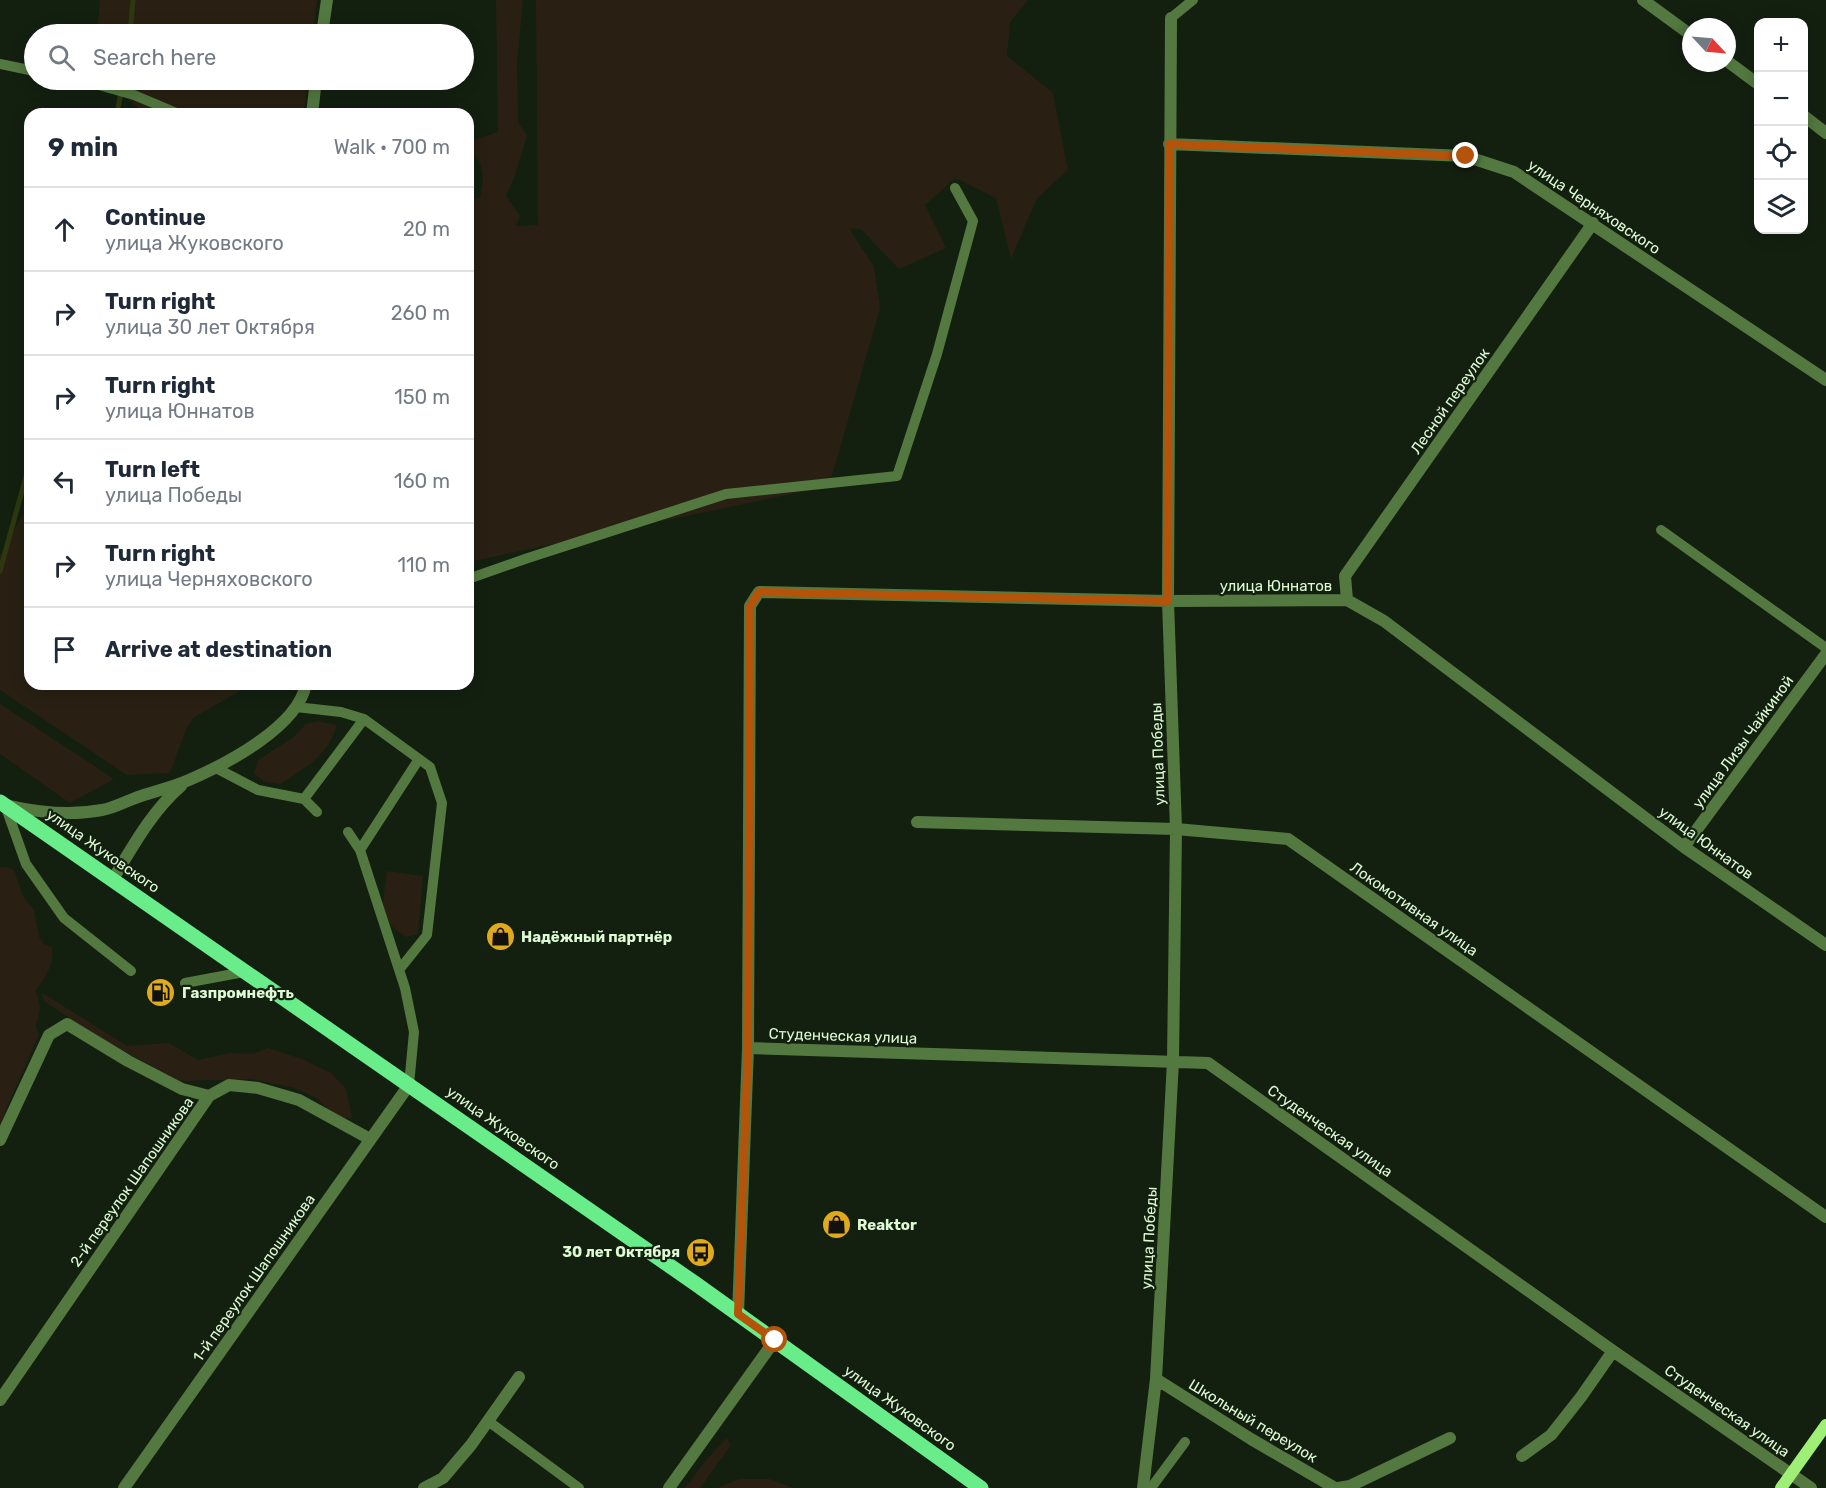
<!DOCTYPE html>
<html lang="en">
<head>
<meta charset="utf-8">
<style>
  body { margin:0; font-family:Rubik,sans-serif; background:#f6f6f7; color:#1f2937 }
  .controls { position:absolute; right:18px; top:18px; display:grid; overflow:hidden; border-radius:12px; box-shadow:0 3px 15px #0003 }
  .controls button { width:54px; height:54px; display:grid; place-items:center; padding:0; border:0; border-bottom:2px solid #e0e1e3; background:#fff; color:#1f2937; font:30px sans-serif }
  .compass { position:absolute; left:1682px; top:18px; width:54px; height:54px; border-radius:50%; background:#fff; box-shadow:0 3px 15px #0003; rotate:116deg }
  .stop { position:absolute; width:18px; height:18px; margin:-14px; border:4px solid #b45309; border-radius:50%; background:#fff }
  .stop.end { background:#b45309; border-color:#fff; box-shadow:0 2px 6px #0008 }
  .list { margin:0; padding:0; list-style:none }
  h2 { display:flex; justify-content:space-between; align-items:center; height:78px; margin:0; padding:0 24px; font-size:26px }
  h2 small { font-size:20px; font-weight:400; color:#747a83 }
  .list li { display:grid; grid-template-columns:39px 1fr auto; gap:18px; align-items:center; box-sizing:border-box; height:84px; padding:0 24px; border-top:2px solid #e0e1e3 }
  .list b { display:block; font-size:22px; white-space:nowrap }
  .list p { margin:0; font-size:20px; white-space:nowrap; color:#747a83 }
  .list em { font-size:20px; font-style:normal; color:#747a83 }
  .icon { flex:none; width:33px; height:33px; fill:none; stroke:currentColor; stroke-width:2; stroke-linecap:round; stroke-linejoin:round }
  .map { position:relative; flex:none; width:1826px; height:1488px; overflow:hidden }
  .search { position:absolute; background:#fff; box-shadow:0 3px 15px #0003; left:24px; top:24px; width:450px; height:66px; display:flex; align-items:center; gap:15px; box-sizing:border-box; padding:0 21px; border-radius:33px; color:#747a83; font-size:22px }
  .panel { position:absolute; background:#fff; box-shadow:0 3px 15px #0003; left:24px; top:108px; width:450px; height:582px; border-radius:18px }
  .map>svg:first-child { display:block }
</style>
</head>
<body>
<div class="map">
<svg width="1826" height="1488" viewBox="0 0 1826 1488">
  <rect width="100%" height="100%" fill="#132010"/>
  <path fill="#292013" d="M100,0h217l-4,34h-216z
    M496,0h27l-6,62 1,59 9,15 -13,42 -8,18 14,20 -4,10 22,-1 -2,-225h492l-18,22 -3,34 46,37 15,77 -31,28 -26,61 -15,-61 -41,-20 -30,27 21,43 -47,21 -38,-40 -12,-1 25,39 6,41 -51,178 -361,76v-359l12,-6c6,-27 2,-31 -12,-55l30,-10z
    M106,80h202l-4,34h-159z
    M30,496v188h229l-1,2h-9l-56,32 -6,9 -17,46 -43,2 -127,-85v-135l26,-46z
    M0,704l114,75 -44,24 -70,-49z
    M317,721l20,4c-10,32 -30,41 -57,59l-15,-2 -11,-9 4,-13 36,-23 12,-13z
    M6,867l8,3 9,26 11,14 5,27 5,7 8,4c2,18 -6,28 -16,42l4,18 -4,18 3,9 -33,74 -6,26v-267z
    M387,871l36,5 -5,58 -12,3 -16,-12 -8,-16z
    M41,992l86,54 42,-3 29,17 32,-7 23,1 15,-6 34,11 29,14 15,16 6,29h-11l-11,-6 -12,-13 -23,-11 -44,-9 -72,2 -81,-44 -54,-36z
    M727,1438l4,7 -31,43h-15l21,-28z
    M739,1479h30l24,9h-75z"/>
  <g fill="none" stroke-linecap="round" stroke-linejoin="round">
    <path stroke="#2e390f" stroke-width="5" d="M130,34l3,-34
      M117,114l6,-34
      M0,571l30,-109"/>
    <path stroke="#537940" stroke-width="10" d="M1171,18l22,-18
      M0,64l34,7
      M81,80l53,15 45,19
      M1661,530l165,118
      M468,579l60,-21 198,-64 171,-18 40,-122 36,-133 -18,-33
      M296,707l45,5 23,7 66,48 12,36 -15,132 -28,35
      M216,768l42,22 46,9 13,13
      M304,799l60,-80
      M5,805l21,59 38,54 67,53
      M348,832l12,18 45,138 9,44 -5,53
      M360,850l59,-91
      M185,983l59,-11
      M488,1421l91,67
      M1151,1488l34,-46"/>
    <path stroke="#537940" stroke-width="12" d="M1643,0l48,35
      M322,34l5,-34
      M1727,61l31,23
      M312,114l4,-34
      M1804,116l22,17
      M1169,144l296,12 49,16 312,208
      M1347,600l-2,-24 248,-353
      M10,806c31,7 60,10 92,4 13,-2 26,-10 39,-14 15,-5 32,-9 48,-16 37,-16 109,-53 117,-96
      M917,822l259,7 112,10 538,378
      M1684,847l142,-193
      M113,879c20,-33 39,-68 68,-93
      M748,1048l460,15 405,288 198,137
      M0,1140l49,-105 18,-11 61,37 54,28 27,7
      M738,1314l10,-266 2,-442 9,-14 409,9 179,-1 37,21 300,226 142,98
      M1156,1379l95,60 84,49
      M0,1400l209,-304 20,-11 29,3 41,12 71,39
      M1522,1456l29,-21 30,-38 32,-46
      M124,1488l285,-403
      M424,1488l19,-10 28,-33 48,-68
      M669,1488l106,-148
      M1143,1488l13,-109 17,-318 3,-232 -8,-228 3,-583
      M1338,1488l12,-2 100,-48"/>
    <path stroke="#9fef76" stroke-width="12" d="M1781,1488l45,-63"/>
    <path stroke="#68ed8a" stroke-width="15" d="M0,802l696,482 285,204"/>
  </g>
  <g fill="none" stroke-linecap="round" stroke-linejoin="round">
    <path stroke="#b45309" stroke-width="8" d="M775,1340l-37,-26 10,-266 2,-442 9,-14 409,9 1,-457 297,12"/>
  </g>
  <defs>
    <symbol id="shop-disc" viewBox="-11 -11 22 22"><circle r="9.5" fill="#dfaa1b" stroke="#132010"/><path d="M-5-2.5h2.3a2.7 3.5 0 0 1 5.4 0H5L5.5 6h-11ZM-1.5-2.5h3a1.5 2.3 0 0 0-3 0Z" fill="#111"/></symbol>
    <symbol id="fuel-disc" viewBox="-11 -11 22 22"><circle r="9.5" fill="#dfaa1b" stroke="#132010"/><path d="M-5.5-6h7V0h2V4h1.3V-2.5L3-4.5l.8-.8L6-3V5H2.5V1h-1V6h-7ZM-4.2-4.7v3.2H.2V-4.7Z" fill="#111"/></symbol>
    <symbol id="bus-disc" viewBox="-11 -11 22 22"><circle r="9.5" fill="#dfaa1b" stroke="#132010"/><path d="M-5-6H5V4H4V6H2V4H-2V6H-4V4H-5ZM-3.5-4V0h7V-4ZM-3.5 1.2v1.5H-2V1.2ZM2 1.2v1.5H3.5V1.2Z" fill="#111"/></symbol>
  </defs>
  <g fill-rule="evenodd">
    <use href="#shop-disc" x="484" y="920" width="33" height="33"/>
    <use href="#fuel-disc" x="144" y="976" width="33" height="33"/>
    <use href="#shop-disc" x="820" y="1208" width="33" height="33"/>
    <use href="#bus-disc" x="684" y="1236" width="33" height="33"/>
  </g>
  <g text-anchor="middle" stroke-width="4.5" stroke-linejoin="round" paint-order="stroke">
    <g font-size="15" fill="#ddfad4" stroke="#132010">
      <text transform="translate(1594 207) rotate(34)" y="5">улица Черняховского</text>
      <text transform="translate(1450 401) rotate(-55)" y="5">Лесной переулок</text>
      <text x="1276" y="591">улица Юннатов</text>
      <text transform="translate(1743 742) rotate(-54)" y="5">улица Лизы Чайкиной</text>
      <text transform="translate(1158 754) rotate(-92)" y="5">улица Победы</text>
      <text transform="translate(1706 843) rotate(36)" y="5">улица Юннатов</text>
      <text transform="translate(103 851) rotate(35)" y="5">улица Жуковского</text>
      <text transform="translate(1414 909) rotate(35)" y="5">Локомотивная улица</text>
      <text transform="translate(843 1036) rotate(2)" y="5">Студенческая улица</text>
      <text transform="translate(503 1128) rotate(35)" y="5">улица Жуковского</text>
      <text transform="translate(1330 1131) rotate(35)" y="5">Студенческая улица</text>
      <text transform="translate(132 1182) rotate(-55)" y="5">2-й переулок Шапошникова</text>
      <text transform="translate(1149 1238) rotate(-87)" y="5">улица Победы</text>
      <text transform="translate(254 1278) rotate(-55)" y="5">1-й переулок Шапошникова</text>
      <text transform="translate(900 1408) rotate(36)" y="5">улица Жуковского</text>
      <text transform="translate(1727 1411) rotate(35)" y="5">Студенческая улица</text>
      <text transform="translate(1253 1421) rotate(31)" y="5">Школьный переулок</text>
    </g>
    <g font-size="15" font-weight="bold" fill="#ddfad4" stroke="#132010" text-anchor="start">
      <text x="521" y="942">Надёжный партнёр</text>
      <text x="182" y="998">Газпромнефть</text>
      <text x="857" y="1230">Reaktor</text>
      <text x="680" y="1257" text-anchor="end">30 лет Октября</text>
    </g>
  </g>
</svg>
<div class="controls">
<button>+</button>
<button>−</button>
<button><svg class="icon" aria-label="locate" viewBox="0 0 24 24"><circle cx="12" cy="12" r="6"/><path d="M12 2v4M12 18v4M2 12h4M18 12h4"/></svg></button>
<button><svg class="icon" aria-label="layers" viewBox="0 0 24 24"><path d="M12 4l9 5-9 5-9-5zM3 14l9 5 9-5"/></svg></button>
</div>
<svg class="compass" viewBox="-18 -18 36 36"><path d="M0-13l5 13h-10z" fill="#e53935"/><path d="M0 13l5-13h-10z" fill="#747a83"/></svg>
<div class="stop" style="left:775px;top:1340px"></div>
<div class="stop end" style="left:1466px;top:156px"></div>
<div class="search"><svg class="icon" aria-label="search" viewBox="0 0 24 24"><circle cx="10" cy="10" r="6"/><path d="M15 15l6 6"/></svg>Search here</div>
<section class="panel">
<h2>9 min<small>Walk · 700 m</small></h2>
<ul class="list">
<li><svg class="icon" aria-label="ahead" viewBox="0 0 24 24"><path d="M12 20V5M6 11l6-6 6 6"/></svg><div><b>Continue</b><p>улица Жуковского</p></div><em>20 m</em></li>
<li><svg class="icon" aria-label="right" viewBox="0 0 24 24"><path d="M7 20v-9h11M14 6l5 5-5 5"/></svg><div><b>Turn right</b><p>улица 30 лет Октября</p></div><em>260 m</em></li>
<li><svg class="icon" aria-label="right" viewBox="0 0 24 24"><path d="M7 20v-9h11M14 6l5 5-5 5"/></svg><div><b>Turn right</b><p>улица Юннатов</p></div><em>150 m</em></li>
<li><svg class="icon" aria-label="left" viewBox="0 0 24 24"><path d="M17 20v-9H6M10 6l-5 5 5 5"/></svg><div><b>Turn left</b><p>улица Победы</p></div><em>160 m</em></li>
<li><svg class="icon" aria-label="right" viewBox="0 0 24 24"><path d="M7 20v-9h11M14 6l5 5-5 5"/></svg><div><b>Turn right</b><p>улица Черняховского</p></div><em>110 m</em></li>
<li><svg class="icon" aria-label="arrive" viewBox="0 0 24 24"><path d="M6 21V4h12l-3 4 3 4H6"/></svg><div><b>Arrive at destination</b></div></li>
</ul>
</section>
</div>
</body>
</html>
